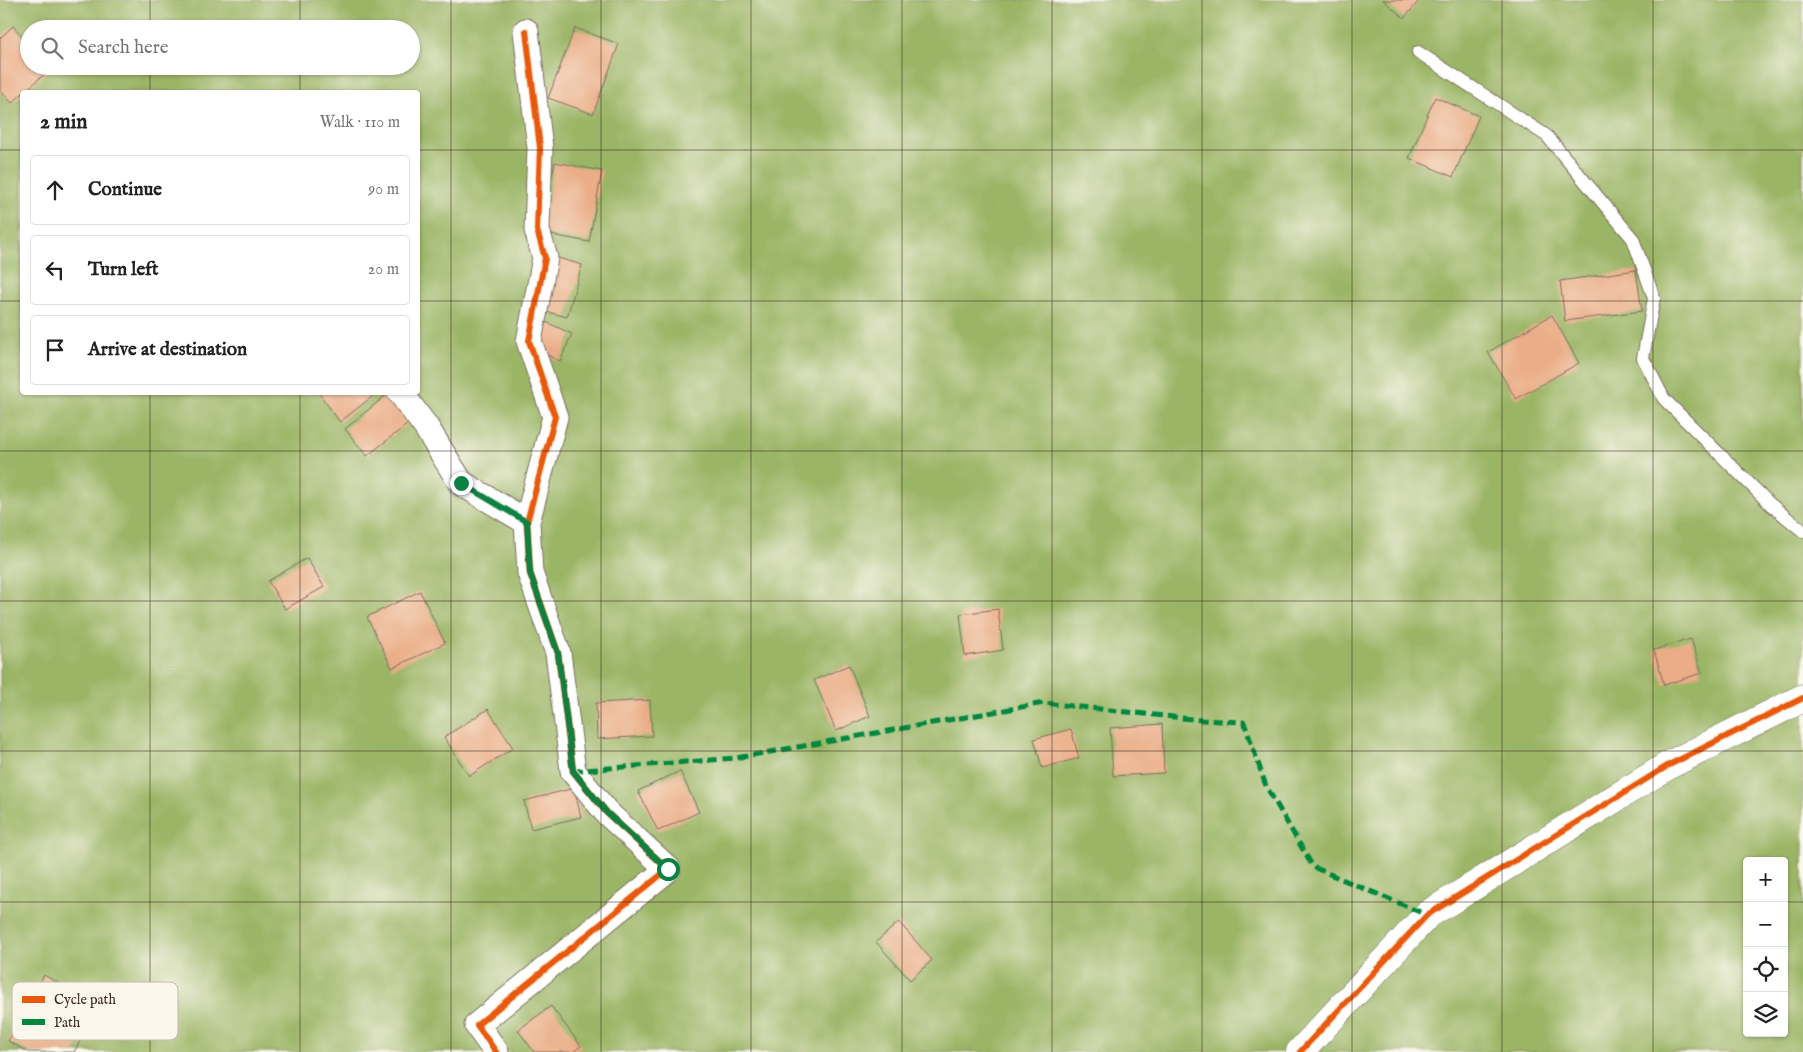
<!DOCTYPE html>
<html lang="en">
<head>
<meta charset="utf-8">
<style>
  body { margin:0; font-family:"IM FELL English",serif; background:#f6f6f6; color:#222 }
  .controls { position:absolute; right:15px; bottom:15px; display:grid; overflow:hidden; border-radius:5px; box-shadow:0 1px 4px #0004 }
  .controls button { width:45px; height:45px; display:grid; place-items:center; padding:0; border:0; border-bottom:1px solid #e0e0e0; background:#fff; color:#222; font:25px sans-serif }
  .stop { position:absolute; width:15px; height:15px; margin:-11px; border:4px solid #0b8043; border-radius:50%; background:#fff }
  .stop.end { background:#0b8043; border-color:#fff; box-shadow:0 1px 5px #0008 }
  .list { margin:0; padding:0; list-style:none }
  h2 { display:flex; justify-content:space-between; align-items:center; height:65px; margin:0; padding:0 20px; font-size:21px }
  h2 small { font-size:16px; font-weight:400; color:#767676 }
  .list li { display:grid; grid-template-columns:32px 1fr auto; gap:15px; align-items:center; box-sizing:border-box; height:70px; margin:0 10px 10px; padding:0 10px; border:1px solid #e0e0e0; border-radius:5px }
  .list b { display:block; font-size:19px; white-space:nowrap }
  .list em { font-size:16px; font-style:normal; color:#767676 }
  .icon { flex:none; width:28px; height:28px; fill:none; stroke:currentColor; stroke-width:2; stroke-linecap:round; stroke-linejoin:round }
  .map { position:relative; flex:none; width:1803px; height:1052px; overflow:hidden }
  .search { position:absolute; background:#fff; box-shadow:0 1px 4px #0004; left:20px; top:20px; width:400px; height:55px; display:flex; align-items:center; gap:12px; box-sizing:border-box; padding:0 18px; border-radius:28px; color:#767676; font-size:19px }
  .panel { position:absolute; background:#fff; box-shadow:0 1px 4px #0004; left:20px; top:90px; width:400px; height:305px; border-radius:5px }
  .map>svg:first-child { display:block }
</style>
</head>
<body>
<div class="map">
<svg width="1803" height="1052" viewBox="0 0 1803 1052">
  <rect width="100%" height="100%" fill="#fbf7ec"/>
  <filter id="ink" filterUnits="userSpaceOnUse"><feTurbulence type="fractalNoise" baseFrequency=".02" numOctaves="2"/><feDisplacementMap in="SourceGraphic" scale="10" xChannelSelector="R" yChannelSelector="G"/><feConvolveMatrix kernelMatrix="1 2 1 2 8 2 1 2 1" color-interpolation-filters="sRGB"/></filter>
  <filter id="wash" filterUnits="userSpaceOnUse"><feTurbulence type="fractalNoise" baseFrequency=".0096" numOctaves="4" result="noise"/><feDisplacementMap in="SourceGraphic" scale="20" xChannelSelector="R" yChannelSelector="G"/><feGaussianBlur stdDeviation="1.12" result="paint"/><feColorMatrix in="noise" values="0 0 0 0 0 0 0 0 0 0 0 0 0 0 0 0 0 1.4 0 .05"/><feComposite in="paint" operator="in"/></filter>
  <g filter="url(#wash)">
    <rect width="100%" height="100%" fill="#f3ead2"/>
    <path fill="#9bb566" stroke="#6b7042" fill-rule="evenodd" d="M0,0h1803v1052h-1803zM29,29h382v37h-382zM22,92h396v300h-396zM1747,861h37v172h-37z"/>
    <g id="blocks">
      <path fill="#eaad87" d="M1383,0h37l-16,18z
        M13,26l16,18v22h19l2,3 -38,34 -12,-13v-52z
        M575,28l44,16 -26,70 -45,-16z
        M1435,97l44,19 -26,61 -44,-19z
        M555,162l47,9 -13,71 -48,-9z
        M555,257l27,8 -15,52 -27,-7z
        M1636,270l6,41 -77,10 -5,-40z
        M1552,315l27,48 -63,36 -28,-47z
        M546,322l26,12 -12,27 -25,-12z
        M318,392h60l-38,30z
        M390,392l24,27 -47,37 -22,-27z
        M307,558l17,29 -39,22 -17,-28z
        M420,591l25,52 -53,25 -25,-51z
        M998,609l5,41 -38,6 -5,-42z
        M1691,639l11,34 -38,12 -10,-35z
        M849,665l21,51 -34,15 -22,-51z
        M650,700l2,36 -55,3 -1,-36z
        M488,709l25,39 -44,28 -25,-39z
        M1162,724l2,49 -51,3 -3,-48z
        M1071,729l8,29 -37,10 -8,-29z
        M680,771l19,41 -41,19 -20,-40z
        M574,788l7,29 -50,12 -7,-28z
        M899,922l33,38 -22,20 -34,-38z
        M44,975l56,31 -26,46h-46l-20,-11z
        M551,1006l30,40 -8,6h-39l-16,-22z"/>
    </g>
  </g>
  <g filter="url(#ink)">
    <use href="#blocks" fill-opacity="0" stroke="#7b6d5d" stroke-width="1"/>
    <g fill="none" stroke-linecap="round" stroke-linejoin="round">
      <defs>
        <path id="service" d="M1418,52l129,84 86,103 21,59 -11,60 21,41 106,105 33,27"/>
        <path id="minor" d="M400,392l26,35 35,56 66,39
          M496,1052l-19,-27 191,-156 -61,-56 -34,-42 -15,-118 -28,-80 -3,-51 28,-105 -26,-76 16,-83 -8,-28 3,-82 -14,-117"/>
        <path id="tertiary" d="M1300,1052l127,-137 242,-150 134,-67"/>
      </defs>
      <use href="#service" stroke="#7b6d5d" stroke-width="14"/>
      <use href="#minor" stroke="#7b6d5d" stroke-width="27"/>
      <use href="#tertiary" stroke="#7b6d5d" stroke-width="29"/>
      <use href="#service" stroke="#fff" stroke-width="12"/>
      <use href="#minor" stroke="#fff" stroke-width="25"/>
      <use href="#tertiary" stroke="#fff" stroke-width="28"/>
      <path stroke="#00873e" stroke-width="5" stroke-dasharray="10 5" stroke-linecap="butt" d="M573,771l163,-13 308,-55 157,17 43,2 22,64 47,81 114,48"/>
      <defs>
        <path id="cycleway" d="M496,1052l-19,-27 191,-156 -61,-56 -34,-42 -15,-118 -28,-80 -3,-51 28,-105 -26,-76 16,-83 -8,-28 3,-82 -14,-117
          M1300,1052l127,-137 242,-150 134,-67"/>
      </defs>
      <use href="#cycleway" stroke="#fbf7ec" stroke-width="9"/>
      <use href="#cycleway" stroke="#e8590c" stroke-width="6"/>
    </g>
  </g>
  <g fill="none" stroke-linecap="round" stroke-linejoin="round" filter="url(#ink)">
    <path stroke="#0b8043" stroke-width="6" d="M461,483l66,39 3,51 28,80 15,118 34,42 61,56"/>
  </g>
  <path fill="none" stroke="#3b2a1e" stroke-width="1" stroke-opacity="0.55" d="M150,0v29M300,0v29M451,0v1052M601,0v1052M751,0v1052M902,0v1052M1052,0v1052M1202,0v1052M1352,0v1052M1502,0v1052M1653,0v1052M150,66v26M300,66v26M0,150h22M418,150h1385M0,301h22M418,301h1385M150,392v660M300,392v660M0,451h1803M0,601h1803M0,751h1803M0,902h1747M1784,902h19"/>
  <rect x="12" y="982" width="166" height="58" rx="8" fill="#fbf7ec" stroke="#c1baae" stroke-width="1"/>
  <rect x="22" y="996" width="23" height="7" fill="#e8590c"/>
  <rect x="22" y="1019" width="23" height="6" fill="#00873e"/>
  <g font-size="14" fill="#3b2a1e">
    <text x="54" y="1004">Cycle path</text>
    <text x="54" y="1027">Path</text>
  </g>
</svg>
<div class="controls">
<button>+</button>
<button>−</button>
<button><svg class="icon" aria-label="locate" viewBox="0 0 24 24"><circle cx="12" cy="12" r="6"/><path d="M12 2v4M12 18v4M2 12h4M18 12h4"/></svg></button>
<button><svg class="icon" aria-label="layers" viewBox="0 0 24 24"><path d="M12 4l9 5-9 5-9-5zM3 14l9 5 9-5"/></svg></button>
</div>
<div class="stop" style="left:668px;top:869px"></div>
<div class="stop end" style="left:461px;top:483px"></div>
<div class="search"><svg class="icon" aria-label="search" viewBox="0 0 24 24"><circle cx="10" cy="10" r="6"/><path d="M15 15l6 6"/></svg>Search here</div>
<section class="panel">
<h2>2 min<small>Walk · 110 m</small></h2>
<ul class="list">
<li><svg class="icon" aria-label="ahead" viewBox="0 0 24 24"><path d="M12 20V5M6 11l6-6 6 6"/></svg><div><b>Continue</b></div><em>90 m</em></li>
<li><svg class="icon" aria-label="left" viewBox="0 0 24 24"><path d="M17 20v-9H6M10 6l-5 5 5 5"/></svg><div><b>Turn left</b></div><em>20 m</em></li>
<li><svg class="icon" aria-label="arrive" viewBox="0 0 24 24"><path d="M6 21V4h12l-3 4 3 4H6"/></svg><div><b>Arrive at destination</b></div></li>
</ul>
</section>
</div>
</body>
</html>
